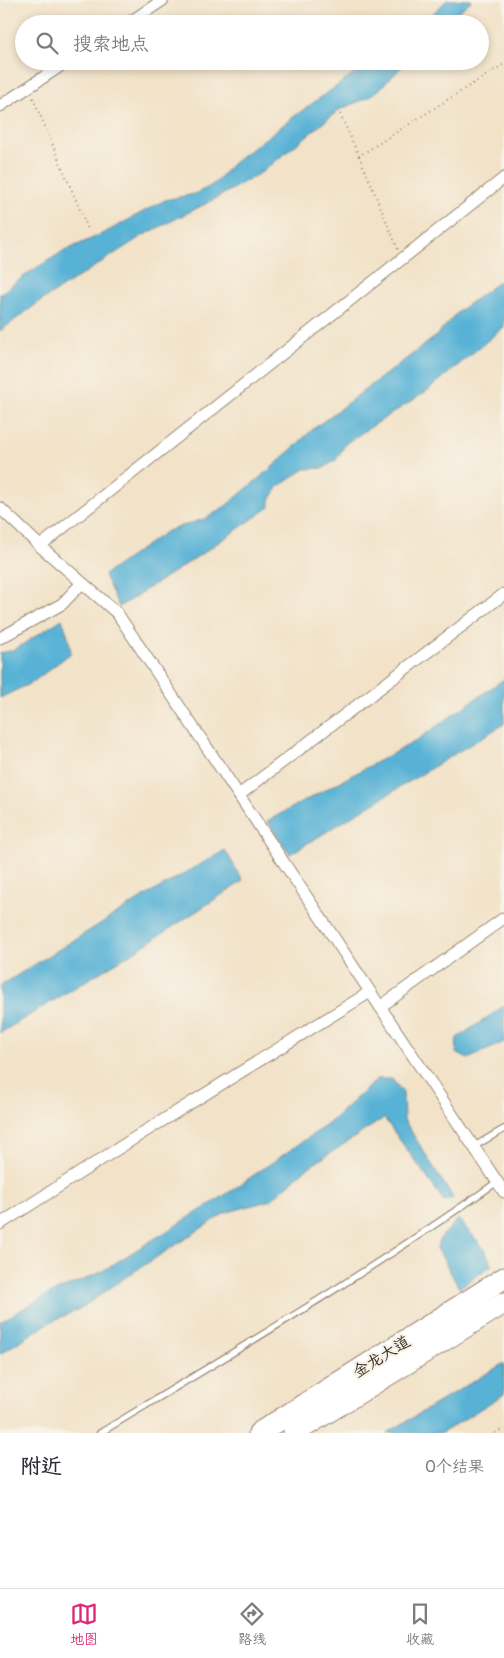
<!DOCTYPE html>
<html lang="zh">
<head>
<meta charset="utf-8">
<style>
  body { margin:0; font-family:Pangolin,"LXGW WenKai TC",sans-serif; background:#f2f2f3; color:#2b2b33 }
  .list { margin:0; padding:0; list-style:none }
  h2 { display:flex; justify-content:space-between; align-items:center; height:65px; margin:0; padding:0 20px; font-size:21px }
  h2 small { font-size:16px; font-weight:400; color:#7c7c81 }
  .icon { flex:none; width:28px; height:28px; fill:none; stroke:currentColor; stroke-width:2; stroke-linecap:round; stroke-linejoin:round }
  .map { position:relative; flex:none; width:504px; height:1433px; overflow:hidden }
  .search { position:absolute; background:#fff; box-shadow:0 2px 8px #0003; left:15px; right:15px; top:15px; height:55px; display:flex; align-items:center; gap:12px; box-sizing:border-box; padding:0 18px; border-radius:28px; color:#7c7c81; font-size:19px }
  .sheet { height:155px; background:#fff }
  nav { display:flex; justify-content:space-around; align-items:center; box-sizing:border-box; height:70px; border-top:1px solid #e1e1e2; background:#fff; font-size:14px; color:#7c7c81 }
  nav a { display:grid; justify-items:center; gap:2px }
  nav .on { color:#db2777 }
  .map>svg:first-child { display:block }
</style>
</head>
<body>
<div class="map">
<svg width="504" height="1433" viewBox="0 0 504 1433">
  <rect width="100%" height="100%" fill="#f7f3e8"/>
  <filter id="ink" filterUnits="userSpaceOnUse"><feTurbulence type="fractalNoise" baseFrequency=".02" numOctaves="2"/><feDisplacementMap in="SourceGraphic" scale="10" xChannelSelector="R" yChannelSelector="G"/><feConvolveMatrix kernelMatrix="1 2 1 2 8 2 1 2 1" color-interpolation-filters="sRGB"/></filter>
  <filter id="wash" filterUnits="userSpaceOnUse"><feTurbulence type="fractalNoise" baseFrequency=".0096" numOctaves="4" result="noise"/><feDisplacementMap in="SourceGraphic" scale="20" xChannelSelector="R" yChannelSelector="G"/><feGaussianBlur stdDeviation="1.12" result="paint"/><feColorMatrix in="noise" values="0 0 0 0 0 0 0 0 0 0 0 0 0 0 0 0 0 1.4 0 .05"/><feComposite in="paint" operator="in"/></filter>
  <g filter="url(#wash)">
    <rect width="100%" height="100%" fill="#f2e2c8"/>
    <path fill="#59b2d6" stroke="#4a6e7a" d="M447,0h25l-28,24h-22z
      M372,61h36l-29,29 -10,7 -30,13 -77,62 -49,28 -71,36 -104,67 -38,28v-37l30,-22 32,-20 44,-20 59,-32 29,-6 13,-6 9,-6 17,-19 63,-48z
      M504,278v49l-77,64 -81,52 -10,17 -12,8 -19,1 -26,17 -9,14v7l-73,50 -78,50 -15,-32 63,-44 40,-13 20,-13 49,-41 37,-35 122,-92 24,-26z
      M62,619l6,17 3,17 -38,29 -33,16v-45l14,-3z
      M504,679v45l-214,130 -23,-33 147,-79z
      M225,850l18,31 -106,69 -137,83v-47l137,-85z
      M504,1006v36l-36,17 -12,-6 1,-15z
      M377,1079h15l11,14 1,27 49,78 -9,3 -60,-83 -81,53 -32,29 -46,13 -99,64 -46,32 -30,13 -50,32v-32l45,-26 54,-23 123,-76 106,-73z
      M458,1219l25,28 9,18 -33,23 -22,-40 2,-8z
      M504,1363v31l-62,39h-55z"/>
  </g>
  <g filter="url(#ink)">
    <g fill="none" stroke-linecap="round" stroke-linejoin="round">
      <defs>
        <path id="lane" d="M473,1147l31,-18
          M100,1433c134,-81 269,-161 397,-251"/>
        <path id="street" d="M127,24l36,-24
          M0,106l68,-45
          M0,508l40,38 77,67 387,579
          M40,546l464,-368
          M0,638l62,-34 20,-21
          M239,795l265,-201
          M380,1007l124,-89
          M0,1224l144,-92 226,-140"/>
        <path id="highway" d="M259,1433l245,-155
          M294,1433l210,-130"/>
      </defs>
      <use href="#lane" stroke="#968673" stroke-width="8"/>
      <use href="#street" stroke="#968673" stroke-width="13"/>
      <use href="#highway" stroke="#968673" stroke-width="23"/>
      <path stroke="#968673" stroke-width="2" stroke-dasharray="1 4" stroke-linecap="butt" d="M33,98l55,131
        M340,114l19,42
        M398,249l-39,-93 145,-92
        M495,1433l9,-4"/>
      <use href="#lane" stroke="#fff" stroke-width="5.5"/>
      <use href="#street" stroke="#fff" stroke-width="11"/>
      <use href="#highway" stroke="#fff" stroke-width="21"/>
    </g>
  </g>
  <g text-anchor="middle" stroke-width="4.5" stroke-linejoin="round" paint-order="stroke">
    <g font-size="16" fill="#3b2a1e" stroke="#f7f3e8">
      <text transform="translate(381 1356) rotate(-32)" y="6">金龙大道</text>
    </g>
  </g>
</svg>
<div class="search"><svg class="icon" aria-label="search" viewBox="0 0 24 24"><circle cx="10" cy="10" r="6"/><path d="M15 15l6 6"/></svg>搜索地点</div>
</div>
<section class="sheet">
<h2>附近<small>0个结果</small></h2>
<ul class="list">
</ul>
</section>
<nav>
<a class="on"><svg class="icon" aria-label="map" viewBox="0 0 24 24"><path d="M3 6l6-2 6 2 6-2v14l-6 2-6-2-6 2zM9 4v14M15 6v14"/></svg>地图</a>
<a><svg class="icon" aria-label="directions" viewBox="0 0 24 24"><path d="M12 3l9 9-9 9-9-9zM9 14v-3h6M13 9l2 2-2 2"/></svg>路线</a>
<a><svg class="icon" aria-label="saved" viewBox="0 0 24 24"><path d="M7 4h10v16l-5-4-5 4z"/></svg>收藏</a>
</nav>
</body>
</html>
